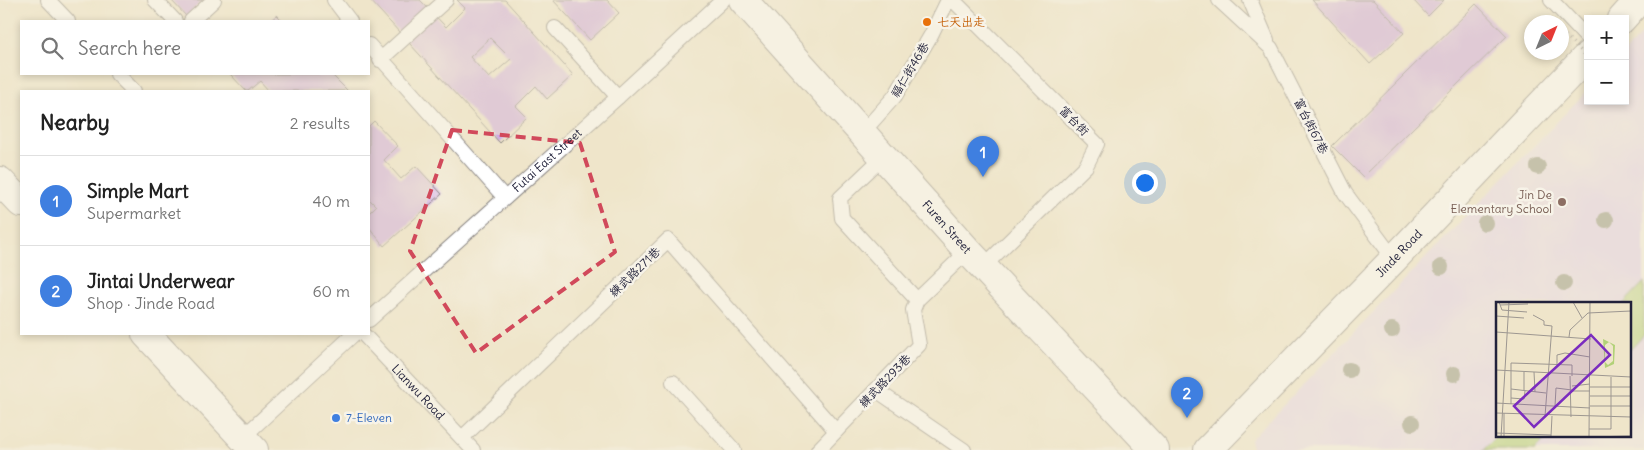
<!DOCTYPE html>
<html lang="en">
<head>
<meta charset="utf-8">
<style>
  body { margin:0; font-family:Delius,"LXGW WenKai TC",sans-serif; background:#f6f6f6; color:#222 }
  .controls { position:absolute; right:15px; top:15px; display:grid; overflow:hidden; border-radius:0px; box-shadow:0 2px 8px #0003 }
  .controls button { width:45px; height:45px; display:grid; place-items:center; padding:0; border:0; border-bottom:1px solid #e0e0e0; background:#fff; color:#222; font:25px sans-serif }
  .compass { position:absolute; left:1524px; top:15px; width:45px; height:45px; border-radius:50%; background:#fff; box-shadow:0 2px 8px #0003; rotate:43deg }
  .you { position:absolute; left:1144px; top:182px; width:18px; height:18px; margin:-12px; border:4px solid #fff; border-radius:50%; background:#1a73e8; box-shadow:0 0 0 8px #1a73e833 }
  .badge { display:grid; place-items:center; width:32px; height:32px; border-radius:50%; background:#d1495b; color:#fff; font-size:16px; font-weight:700 }
  .pin { position:absolute; translate:-50% -41px; filter:drop-shadow(0 1px 2px #0008) }
  .pin::after { content:''; position:absolute; top:26px; width:18px; height:15px; background:inherit; clip-path:polygon(0 0,100% 0,50% 100%) }
  .list { margin:0; padding:0; list-style:none }
  h2 { display:flex; justify-content:space-between; align-items:center; height:65px; margin:0; padding:0 20px; font-size:21px }
  h2 small { font-size:16px; font-weight:400; color:#767676 }
  .list li { display:grid; grid-template-columns:32px 1fr auto; gap:15px; align-items:center; box-sizing:border-box; height:90px; padding:0 20px; border-top:1px solid #e0e0e0 }
  .list b { display:block; font-size:19px; white-space:nowrap }
  .list p { margin:0; font-size:16px; white-space:nowrap; color:#767676 }
  .list em { font-size:16px; font-style:normal; color:#767676 }
  .icon { flex:none; width:28px; height:28px; fill:none; stroke:currentColor; stroke-width:2; stroke-linecap:round; stroke-linejoin:round }
  .map { position:relative; flex:none; width:1644px; height:450px; overflow:hidden }
  .search { position:absolute; background:#fff; box-shadow:0 2px 8px #0003; left:20px; top:20px; width:350px; height:55px; display:flex; align-items:center; gap:12px; box-sizing:border-box; padding:0 18px; border-radius:0px; color:#767676; font-size:19px }
  .panel { position:absolute; background:#fff; box-shadow:0 2px 8px #0003; left:20px; top:90px; width:350px; height:245px; border-radius:0px }
  .map>svg:first-child { display:block }
</style>
</head>
<body>
<div class="map">
<svg width="1644" height="450" viewBox="0 0 1644 450">
  <rect width="100%" height="100%" fill="#f7f3e8"/>
  <filter id="ink" filterUnits="userSpaceOnUse"><feTurbulence type="fractalNoise" baseFrequency=".02" numOctaves="2"/><feDisplacementMap in="SourceGraphic" scale="10" xChannelSelector="R" yChannelSelector="G"/><feConvolveMatrix kernelMatrix="1 2 1 2 8 2 1 2 1" color-interpolation-filters="sRGB"/></filter>
  <filter id="wash" filterUnits="userSpaceOnUse"><feTurbulence type="fractalNoise" baseFrequency=".0096" numOctaves="4" result="noise"/><feDisplacementMap in="SourceGraphic" scale="20" xChannelSelector="R" yChannelSelector="G"/><feGaussianBlur stdDeviation="1.12" result="paint"/><feColorMatrix in="noise" values="0 0 0 0 0 0 0 0 0 0 0 0 0 0 0 0 0 1.4 0 .05"/><feComposite in="paint" operator="in"/></filter>
  <g filter="url(#wash)">
    <rect width="100%" height="100%" fill="#efe5ca"/>
    <path fill="#e4d3f2" fill-rule="evenodd" d="M1644,32v418h-391l-3,-10 338,-350v11h37v-49zM1498,304h132v132h-132z"/>
    <path fill="#b2d178" stroke="#6a7a5a" d="M1644,282v53l-14,15v-46h-7z
      M1498,435v1h50l-13,14h-52z"/>
    <g id="blocks">
      <path fill="#cea8e3" fill-rule="evenodd" d="M171,0h32l-16,17z
        M370,0h50l26,27 19,-19 -8,-8h48l68,75 -26,24 -11,-13 -20,20 11,11 -27,26zM490,38l21,21 -22,19 -19,-21z
        M553,0h54l12,13 -29,27z
        M1312,0h61l31,33 -34,31z
        M1413,0h31l-16,16z
        M1476,4l31,32 -144,141 -31,-31z
        M277,15l6,6h-13z
        M230,74h101l17,17h-79l-9,-10 -12,10h-2z
        M374,121l24,25 -14,14 17,19 15,-13 26,28 -58,52 -15,-19v-14l7,-7 -7,-7v-73z"/>
    </g>
  </g>
  <g filter="url(#ink)">
    <use href="#blocks" fill-opacity="0" stroke="#888482" stroke-width="1"/>
    <g fill="none" stroke-linecap="round" stroke-linejoin="round">
      <defs>
        <g id="lane">
          <path d="M48,0l20,21"/>
          <path d="M155,0l20,21"/>
          <path d="M334,0l16,21"/>
          <path d="M953,0l144,144 -11,22 -103,101"/>
          <path d="M1219,0l52,48 74,145 49,66"/>
          <path d="M1250,0l17,40"/>
          <path d="M1551,0l37,39"/>
          <path d="M191,21l23,-21"/>
          <path d="M555,28l63,69"/>
          <path d="M369,45l136,153"/>
          <path d="M380,60l66,-60"/>
          <path d="M117,74l17,17"/>
          <path d="M862,133l33,-37 36,-61 17,-35"/>
          <path d="M884,156l-44,42 2,20 75,82"/>
          <path id="s1" d="M369,320l249,-223 105,-97"/>
          <path id="s2" d="M363,334l110,116"/>
          <path d="M673,382l61,68"/>
          <path d="M876,390l88,60"/>
          <path d="M242,438l112,-104"/>
          <path d="M462,438l206,-198 168,191"/>
          <path d="M818,450l101,-105 -6,-35 4,-10 51,-49"/>
        </g>
        <g id="street">
          <path id="s3" d="M743,0l225,251 187,199"/>
          <path d="M1622,19l17,-19"/>
          <path id="s4" d="M1208,450l186,-191 194,-204"/>
        </g>
        <path id="secondary" d="M0,181l21,22
          M146,334l108,116"/>
      </defs>
      <use href="#lane" stroke="#888482" stroke-width="16"/>
      <use href="#street" stroke="#888482" stroke-width="30"/>
      <use href="#secondary" stroke="#888482" stroke-width="30"/>
      <path stroke="#888482" stroke-width="3" stroke-dasharray="1 4" stroke-linecap="butt" d="M1538,55l2,-3"/>
      <use href="#lane" stroke="#fff" stroke-width="14"/>
      <use href="#street" stroke="#fff" stroke-width="28"/>
      <use href="#secondary" stroke="#fff" stroke-width="28"/>
      <path stroke="#888482" stroke-width="3" stroke-dasharray="1 4" stroke-linecap="butt" d="M1562,32l26,26"/>
    </g>
    <g fill="#969785">
      <circle cx="1538" cy="167" r="8"/>
      <circle cx="1606" cy="220" r="8"/>
      <circle cx="1485" cy="223" r="8"/>
      <circle cx="1441" cy="267" r="8"/>
      <circle cx="1564" cy="283" r="8"/>
      <circle cx="1392" cy="330" r="8"/>
      <circle cx="1349" cy="370" r="8"/>
      <circle cx="1454" cy="374" r="8"/>
      <circle cx="1412" cy="423" r="8"/>
    </g>
  </g>
  <path d="M0 0H1644V450H0ZM452,130l128,13 35,109 -139,101 -66,-102z" fill="#efe5ca" fill-opacity=".55" fill-rule="evenodd"/>
  <path fill="none" stroke="#d1495b" stroke-width="4" stroke-dasharray="10 6" stroke-linejoin="round" d="M452,130l128,13 35,109 -139,101 -66,-102z"/>
  <circle fill="#e8710a" stroke="#f7f3e8" stroke-width="2" cx="927" cy="22" r="5"/>
  <circle fill="#8d6e63" stroke="#f7f3e8" stroke-width="2" cx="1562" cy="202" r="5"/>
  <circle fill="#3f7fe0" stroke="#f7f3e8" stroke-width="2" cx="336" cy="418" r="5"/>
  <g text-anchor="middle" stroke-width="5" stroke-linejoin="round" paint-order="stroke">
    <g font-size="12" fill="#c56008" stroke="#f7f3e8" text-anchor="start">
      <text x="937" y="26">七天出走</text>
    </g>
    <g font-size="12" fill="#22223b" stroke="#f7f3e8">
      <text transform="translate(910 70) rotate(-59)" y="4">福仁街46巷</text>
      <text transform="translate(1074 121) rotate(45)" y="4">富台街</text>
      <text transform="translate(1311 126) rotate(63)" y="4">富台街67巷</text>
      <text dy="4" stroke="none"><textPath href="#s1" startOffset="239">Futai East Street</textPath></text>
      <text dy="4" stroke="none"><textPath href="#s3" startOffset="305">Furen Street</textPath></text>
      <text dy="4" stroke="none"><textPath href="#s4" startOffset="274">Jinde Road</textPath></text>
      <text transform="translate(635 272) rotate(-44)" y="4">練武路271巷</text>
      <text transform="translate(885 381) rotate(-46)" y="4">練武路293巷</text>
      <text dy="4" stroke="none"><textPath href="#s2" startOffset="80">Lianwu Road</textPath></text>
    </g>
    <g font-size="12" fill="#785e54" stroke="#f7f3e8" text-anchor="end">
      <text x="1552" y="199">Jin De<tspan x="1552" dy="14">Elementary School</tspan></text>
    </g>
    <g font-size="12" fill="#366cbe" stroke="#f7f3e8" text-anchor="start">
      <text x="346" y="422">7-Eleven</text>
    </g>
  </g>
  <g transform="translate(1496 302)">
    <rect width="135" height="135" fill="#efe5ca"/>
    <path d="M107,37l12,6 -1,19 -9,4zM113,40l4,4v15l-5,4 -3,-3v-17z" fill="#b2d178" fill-rule="evenodd"/>
    <path fill="none" stroke="#9d9791" stroke-width="1" d="M3,0l3,8 25,2M77,0l9,16M4,3l28,-1M37,13l11,6v4l8,1 -7,90M0,14l28,2M0,30l95,7M73,35l1,-7 18,-17 43,-2M61,62v-9l8,-2 25,4M0,68l135,7M38,70l1,20M74,74l1,41M76,84l18,-2M94,85h41M15,87l35,4M28,88v-18M76,89h18M94,94h41M15,96l13,1 1,-8M0,101l94,5M15,102v-41l61,2v11M59,104l1,-18 16,2M94,104h41M0,111l135,4M93,127h22v-52M0,131l55,2M55,134l1,-20M5,135l8,-135M8,135v-24M93,135l1,-135M93,135l42,-1"/>
    <path fill="#7b2cbf" fill-opacity="0.15" stroke="#7b2cbf" stroke-width="2.5" d="M95,33l19,20 -76,72 -20,-21z"/>
    <rect width="135" height="135" fill="none" stroke="#22223b" stroke-width="2.5"/>
  </g>
</svg>
<div class="controls">
<button>+</button>
<button>−</button>
</div>
<svg class="compass" viewBox="-18 -18 36 36"><path d="M0-13l5 13h-10z" fill="#e53935"/><path d="M0 13l5-13h-10z" fill="#767676"/></svg>
<div class="you"></div>
<div class="pin badge" style="left:983px;top:177px;background:#3f7fe0">1</div>
<div class="pin badge" style="left:1187px;top:418px;background:#3f7fe0">2</div>
<div class="search"><svg class="icon" aria-label="search" viewBox="0 0 24 24"><circle cx="10" cy="10" r="6"/><path d="M15 15l6 6"/></svg>Search here</div>
<section class="panel">
<h2>Nearby<small>2 results</small></h2>
<ul class="list">
<li><span class="badge" style="background:#3f7fe0">1</span><div><b>Simple Mart</b><p>Supermarket</p></div><em>40 m</em></li>
<li><span class="badge" style="background:#3f7fe0">2</span><div><b>Jintai Underwear</b><p>Shop · Jinde Road</p></div><em>60 m</em></li>
</ul>
</section>
</div>
</body>
</html>
